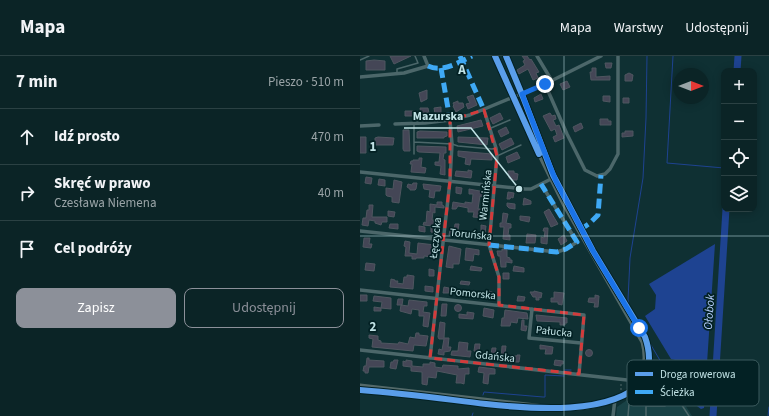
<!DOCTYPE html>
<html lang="pl">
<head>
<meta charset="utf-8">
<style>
  body { margin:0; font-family:"Source Sans 3",sans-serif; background:#142c2e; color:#f1f3f6 }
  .controls { position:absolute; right:12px; top:12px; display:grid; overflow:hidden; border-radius:8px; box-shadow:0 2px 10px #0003 }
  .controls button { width:36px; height:36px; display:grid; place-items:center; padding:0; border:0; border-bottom:1px solid #2b4143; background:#0b2426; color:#f1f3f6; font:20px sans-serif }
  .compass { position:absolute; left:313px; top:12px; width:36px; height:36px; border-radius:50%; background:#0b2426; box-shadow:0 2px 10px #0003; rotate:90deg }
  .stop { position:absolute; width:12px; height:12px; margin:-9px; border:3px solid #1a73e8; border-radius:50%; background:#fff }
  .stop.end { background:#1a73e8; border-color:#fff; box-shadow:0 1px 4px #0008 }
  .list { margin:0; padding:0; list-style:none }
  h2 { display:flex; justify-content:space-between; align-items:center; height:52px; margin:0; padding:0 16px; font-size:17px }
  h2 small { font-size:13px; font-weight:400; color:#9aa4a7 }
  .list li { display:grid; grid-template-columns:26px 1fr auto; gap:12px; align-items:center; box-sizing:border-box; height:56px; padding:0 16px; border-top:1px solid #2b4143 }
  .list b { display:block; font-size:15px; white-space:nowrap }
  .list p { margin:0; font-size:13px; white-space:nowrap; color:#9aa4a7 }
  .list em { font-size:13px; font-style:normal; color:#9aa4a7 }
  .actions { display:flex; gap:8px; padding:12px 16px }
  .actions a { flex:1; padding:9px 0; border:1px solid #8c9099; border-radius:8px; text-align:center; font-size:14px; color:#8c9099 }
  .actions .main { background:#8c9099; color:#fff }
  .icon { flex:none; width:22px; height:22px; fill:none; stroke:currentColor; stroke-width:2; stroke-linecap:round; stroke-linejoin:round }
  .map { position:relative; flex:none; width:409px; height:360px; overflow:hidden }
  header { display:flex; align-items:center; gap:24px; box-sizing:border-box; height:56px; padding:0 20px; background:#0b2426; border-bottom:1px solid #2b4143 }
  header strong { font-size:19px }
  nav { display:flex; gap:22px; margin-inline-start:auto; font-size:14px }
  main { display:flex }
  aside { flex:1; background:#0b2426 }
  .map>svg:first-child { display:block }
</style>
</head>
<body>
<header>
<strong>Mapa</strong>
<nav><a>Mapa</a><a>Warstwy</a><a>Udostępnij</a></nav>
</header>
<main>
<aside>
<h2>7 min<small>Pieszo · 510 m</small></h2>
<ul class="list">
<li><svg class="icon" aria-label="ahead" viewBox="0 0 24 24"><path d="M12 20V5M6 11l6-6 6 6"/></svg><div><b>Idź prosto</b></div><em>470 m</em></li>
<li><svg class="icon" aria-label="right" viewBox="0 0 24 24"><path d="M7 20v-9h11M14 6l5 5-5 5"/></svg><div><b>Skręć w prawo</b><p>Czesława Niemena</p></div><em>40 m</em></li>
<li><svg class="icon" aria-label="arrive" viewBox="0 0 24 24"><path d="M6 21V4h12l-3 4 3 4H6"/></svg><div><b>Cel podróży</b></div></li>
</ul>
<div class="actions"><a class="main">Zapisz</a><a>Udostępnij</a></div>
</aside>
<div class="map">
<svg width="409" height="360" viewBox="0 0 409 360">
  <rect width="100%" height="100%" fill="#0f3033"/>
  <path fill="#194246" d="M315,333l17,27h-76l1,-9 13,-9 34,4 7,-5v-5z"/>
  <path fill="#1e4391" d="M355,188l-11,164 -3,1 -4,-3 -13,-22 1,-6 -10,-18 -4,-1 -26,-43 10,-7 1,-14 -7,-11z"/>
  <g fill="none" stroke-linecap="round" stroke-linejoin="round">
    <path stroke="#1e4391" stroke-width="1" d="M287,0l-1,62 -3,60 -13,80 -2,42 1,8 32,54 18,4
      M313,0l-6,107 57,5
      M196,126l26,45
      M224,174l45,77
      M205,314h6
      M123,339l1,-3 59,5h2v-22l19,1
      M112,360l1,-3
      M408,360l1,-9"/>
    <path stroke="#1e4391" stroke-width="7" d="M377,15l1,-15
      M353,360l13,-207"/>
  </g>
  <path fill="#444656" stroke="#4f5660" d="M30,0h21l-17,8z
    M162,0h5l3,4 1,-1 8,13 -3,1 2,5 -5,2 -5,-11 -9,5 -2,-4 8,-5 -2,-4 2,-1z
    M14,4l11,1v9h-19v-9z
    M245,7h7l-1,5h-5z
    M232,12h4v9l14,-1v4h-19l-1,-8h2z
    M269,17l4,2 -1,6h-7v-6z
    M207,25l3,6 -7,3 -3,-6z
    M67,34v9l-6,3 -2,-9z
    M181,38l2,5 -8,3 -1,-4z
    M113,39l4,10 -9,4 -2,-5 4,-1 -3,-6z
    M243,40h7v6l-7,-1z
    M263,42h6v5h-6z
    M98,45v2h5l1,4 -8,5 -3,-6 1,-1 -1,-2z
    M81,51v6l-6,1 -1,-6z
    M60,52h8l1,5h-3v3l-5,1z
    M45,55h10v5h-10z
    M140,57l3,6 -10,5 -3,-6z
    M190,57l2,3 3,-1 1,4 -3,1 3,6 3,-1 5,13 -9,4 -2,-5 4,-2 -2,-6 -4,2 -8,-15z
    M240,63h8v2h3v4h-11z
    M121,64l2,6 -25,6 -1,-6z
    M221,67l2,5 -8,4 -2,-5z
    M146,71l3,6 -8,4 -3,-6z
    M43,74h6l1,21h-6l-1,-2z
    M60,75l27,1v4l-3,1v1h-27v-6z
    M265,75h8v5l-11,1v-4h3z
    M0,81h6v16h-6z
    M18,81l16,1 -1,7h-18v-7z
    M98,81l30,1 -1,7 -29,-3z
    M151,82l3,6 -12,6 -3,-6z
    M57,90l29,1v6h-2l-1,6 2,1v15l-5,-1 1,-8 -6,-1v-3h4l1,-9 -21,-1 -2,-1z
    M98,95l34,3v6l-21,-1 -1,6 -5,-1 1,-6 -8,-2z
    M157,96l3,6 -12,5 -2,-6z
    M59,102h3l-1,9 5,1 -1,5 -14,-1 1,-8h-2l1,-3h2v-1h6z
    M108,114l4,1 -1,7 -16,-2 1,-5 12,1z
    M148,115h6v2l4,1 -1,6h-5l-3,-2z
    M6,121l6,1 -1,6 -6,-1z
    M19,123l6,1v6l-7,-1z
    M34,124l8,2 -3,21 -7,-1v-5l-5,-1 -1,-1v-7l7,1z
    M53,127h4l-1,6 -1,1h-5v-1l-3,-2 1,-3 4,1z
    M63,128l18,2 -1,5h-5l-1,7 -5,-1 1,-7 -6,-1z
    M96,131l6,1 -1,6 -5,-1z
    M109,133l16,3 -1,5 -4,-1 -2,13h6v3h3l-1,6 -13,-1 1,-5h-6v-4l-10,-2 -2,3h-4l1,-7 12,2v-2l7,1 1,-9h-4z
    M148,136l6,1 -1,5 -2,-1 -1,2h-3z
    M164,142l7,3v3l-8,1z
    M77,146h5v3l2,1v2l-9,-1v6l-2,-1 -1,8h2l-1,6 -10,-1 1,-3 2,1 1,-12 3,1v-8l7,1z
    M147,147l8,1v5l-6,-1 -2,-2z
    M9,149h4l-1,12h15v5h-5l-1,3 -6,-2v-2l-6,-1 -1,6 -6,-1 1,-7h3l1,-8h2z
    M189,153l9,15 -7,3 -7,-15z
    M28,155l7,1 -1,5 -6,-1z
    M143,157l5,1 -2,9 5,1v4h-2l-1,7h2v5l-7,-1 1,-12h-4v-4h2z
    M160,160l10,1 -1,5 -9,-2z
    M30,168h8v5l-9,-1z
    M95,168h4l-2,12 -8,-1 1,-5h4z
    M121,169l5,1 -2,13 -5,-1v-4h2z
    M59,170l6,1v5l-6,-1z
    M71,171l7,1v5l-7,-1z
    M184,172h4l-1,16 -6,-1v-6l3,1 1,-7h-2z
    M167,178l9,1 -1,8h-9z
    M204,179l3,6 -6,4 -3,-6z
    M4,182h6l-1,6h3l-1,4 -8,-1z
    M45,185l5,1 -1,11 8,1 1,-11 17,2 -2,12 -9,-1v2h-8v1h-4v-3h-7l1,-9 -2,-1z
    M89,190l12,3 -2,15h-6v4l-7,-1z
    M106,192l13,2v5l-5,-1 -1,7 -8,-1z
    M142,193l5,1v7l3,1v2h2v3l-6,-1v5h-5l-1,-11h-2l-1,-5h5z
    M6,207l9,1 -1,7 -9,-1z
    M111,210l11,2 -1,3 -11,-1z
    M154,210l10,2v4l-11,-1z
    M69,213l5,1v6h-5z
    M143,217h6v6h-6z
    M47,219l7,1 -1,13 -23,-2 1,-8 4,1v1h3l-1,2 6,1 1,-7h3z
    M101,225l9,1 -1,3 -9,-1z
    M65,230l8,1v5l-8,-1z
    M84,231l5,1v5h-6z
    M129,235l5,2v5l-6,-1z
    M174,235l8,2 -1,5 -2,-1v3h-3v-3h-3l-3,-5h4z
    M194,236l10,1 -2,12 -4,-1v-2h-7v-4h3z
    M0,239h7v6h-7z
    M235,239l4,1 -1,11h-4l1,-4 -7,-1 1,-4h6z
    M14,240l17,2v11l-10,-1v3h-7v-4l7,1 1,-6 -9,-1z
    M158,240l7,1 -1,4h-7z
    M38,243h5l-1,6h-5z
    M49,244l18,2v4h-3l-1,6 7,1 -2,14 -5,-1 1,-10h-5v-6l-7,-1 -1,5 -11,-3 1,-6 7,1z
    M82,248h5l-1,12h-5z
    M94.5 252a3.5 3.5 0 1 1 7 0a3.5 3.5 0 1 1-7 0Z
    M124,252l10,2 -1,8 -10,-2z
    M145,254l22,3 1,6 -10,-1 -1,5 -6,-1 -1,4h-9l1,-8h2z
    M107,256l7,1 -1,6 -14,-1v-4l8,1z
    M176,259l31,3v5h-2v2h-5v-3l-23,-1z
    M162,264h2v6h3l-1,5 -5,-1z
    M80,266l5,1 -1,15h5l-1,9h3l-1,4 -6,1v3l-6,-1 1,-5 3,1 2,-11h-5l-1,-2z
    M189,273h7l-1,6 -7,-1z
    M56,277h3v2l9,1 -2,10 -12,-1 -1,6 -41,-4 1,-8 -4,-1v-3l9,1v4l3,1v2l17,1 1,-2 9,2 2,-7 5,1z
    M99,286l9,1 -1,8h4l-1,6 -19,-2 1,-4h6z
    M115,288h5l-1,8 -5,-1z
    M180,289l13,2 -1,7h-7l1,-5h-6z
    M142,290h4l-2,15 -3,-1z
    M132,292h4l-2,12 -16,-2 1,-6 12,3z
    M225.5 297a3.5 3.5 0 1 1 7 0a3.5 3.5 0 1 1-7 0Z
    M157,299h3l-1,7h-5l-1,-3v-3h4z
    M7,302h2v2l15,1v6h-15l-1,6h-3v-2h-2l1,-5h2z
    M34,304h4l-2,9 -6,-1 1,-6h2z
    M46,304l6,1v5l11,1v-3h7v-2l5,1v4l7,1 1,-3 15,1v3l11,-1v6h-4l-1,10 -3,-1h-5l1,-8 -20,-4 -1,7 -8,-1 -1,8 -5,-1v-12l-11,-1v-4l-8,-1v-5l3,1z
    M195,304l8,1v3h-2v2l-7,-1z
    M119,311l16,2v5h-6l-1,10 -5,-1 1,-10 -6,-1z"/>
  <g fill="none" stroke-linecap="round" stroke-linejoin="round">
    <path stroke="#52696b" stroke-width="1" stroke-dasharray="2 2" stroke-linecap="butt" d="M261,334v-6"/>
    <path stroke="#4c676a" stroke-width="1.5" d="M0,4l9,-4
      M37,16v-3l21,-6 -3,-7
      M131,72l19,-8
      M54,86l38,2 6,2 34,3 4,-1
      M54,98v-30
      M137,100l24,-11
      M279,324l29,4 21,32
      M268,360l2,-24
      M286,360v-10h19l12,-9"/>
    <path stroke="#4c676a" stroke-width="3.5" d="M177,0l15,25
      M0,21l44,-4 24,-7 -4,-10
      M185,28l22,50 18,36 12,6 8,-2 5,-5 8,-15v-98
      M124,54l12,38 1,8 -8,89 10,32v28
      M35,68l30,-1 25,-3 20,-5 75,-31 56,-28
      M0,70l19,-1
      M0,116l165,17h6l20,-10
      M0,175l197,21 9,-3 11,-7 -36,-58
      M0,234l224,25 -5,59
      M172,253l-3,29 52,5
      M0,294l267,30
      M70,302l20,-177 2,-37 -2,-24
      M253,360l2,-17"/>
    <path stroke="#546a6a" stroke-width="5" d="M0,330l193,22c42,4 104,-11 90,-66l-79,-138 -32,-65 -37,-83"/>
    <path stroke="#3fa9f5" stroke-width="5" stroke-dasharray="10 5" stroke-linecap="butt" d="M100,0l24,54
      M68,10c15,7 31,-4 44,-10
      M81,12l9,52
      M220,174l10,-7 8,-8 3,-40
      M129,189l68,7 9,-3 11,-7 -36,-58"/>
    <defs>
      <path id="cycleway" d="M135,0l44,98
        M0,334c42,3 84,9 126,14 46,5 126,12 157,-23 8,-14 7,-30 2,-44l-52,-86 -40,-76 -30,-78 -17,-41"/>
    </defs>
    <use href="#cycleway" stroke="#032124" stroke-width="8"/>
    <use href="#cycleway" stroke="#5a9eea" stroke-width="6"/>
  </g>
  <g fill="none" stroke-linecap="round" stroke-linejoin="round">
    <path stroke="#1a73e8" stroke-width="5" d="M185,28l-23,10 27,70 7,17 37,70 46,77"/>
  </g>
  <path fill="none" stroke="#d43b3b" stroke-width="3" stroke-dasharray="8 5" stroke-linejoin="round" d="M124,54l13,46 -8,89 10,32v28l85,10 -5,59 -149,-16 20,-177v-61z"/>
  <path fill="none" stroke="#c1e2e5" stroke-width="1" stroke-opacity="0.55" d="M204,0v360M0,180h409"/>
  <g text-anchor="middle" stroke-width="3.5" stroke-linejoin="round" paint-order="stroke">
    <g font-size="11" fill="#c1e2e5" stroke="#032124">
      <text transform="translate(125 139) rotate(-84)" y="4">Warmińska</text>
      <text transform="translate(111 178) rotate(6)" y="4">Toruńska</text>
      <text transform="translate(75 182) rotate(-84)" y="4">Łęczycka</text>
      <text transform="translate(113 237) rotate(6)" y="4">Pomorska</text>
      <text transform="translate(194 275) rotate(6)" y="4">Pałucka</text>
      <text transform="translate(135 300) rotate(6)" y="4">Gdańska</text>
    </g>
    <g font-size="12" font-style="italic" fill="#b7cffd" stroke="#032124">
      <text transform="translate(349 256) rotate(-86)" y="4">Ołobok</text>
    </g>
  </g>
  <rect x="267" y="304" width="132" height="46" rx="6" fill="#032124" stroke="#3c5b5e" stroke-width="1"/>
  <rect x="275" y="316" width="18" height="4" fill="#5a9eea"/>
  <rect x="275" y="334" width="18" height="4" fill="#3fa9f5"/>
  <g font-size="11" fill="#c1e2e5">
    <text x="300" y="322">Droga rowerowa</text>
    <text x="300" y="340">Ścieżka</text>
  </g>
  <g font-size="13" text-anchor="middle" font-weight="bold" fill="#c1e2e5" stroke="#032124" stroke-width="3.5" stroke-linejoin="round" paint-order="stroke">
    <text x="102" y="18">A</text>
    <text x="13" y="95">1</text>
    <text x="13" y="275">2</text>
  </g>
  <path fill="none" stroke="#c1e2e5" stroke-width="1.5" d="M159 133L111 72H44"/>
  <circle fill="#c1e2e5" stroke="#032124" stroke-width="1.5" cx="159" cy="133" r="4"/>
  <g font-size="12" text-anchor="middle" font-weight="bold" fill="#c1e2e5" stroke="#032124" stroke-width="3.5" stroke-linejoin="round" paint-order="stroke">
    <text x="78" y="64">Mazurska</text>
  </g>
</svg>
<div class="controls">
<button>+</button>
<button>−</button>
<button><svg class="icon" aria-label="locate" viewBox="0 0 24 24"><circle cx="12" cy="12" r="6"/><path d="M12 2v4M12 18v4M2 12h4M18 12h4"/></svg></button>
<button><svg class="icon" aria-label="layers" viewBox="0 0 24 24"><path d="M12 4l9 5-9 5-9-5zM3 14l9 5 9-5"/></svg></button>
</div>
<svg class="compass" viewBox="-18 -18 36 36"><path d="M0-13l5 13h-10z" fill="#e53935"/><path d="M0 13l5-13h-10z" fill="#9aa4a7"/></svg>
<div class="stop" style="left:279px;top:272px"></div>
<div class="stop end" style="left:185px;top:28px"></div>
</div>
</main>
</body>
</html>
